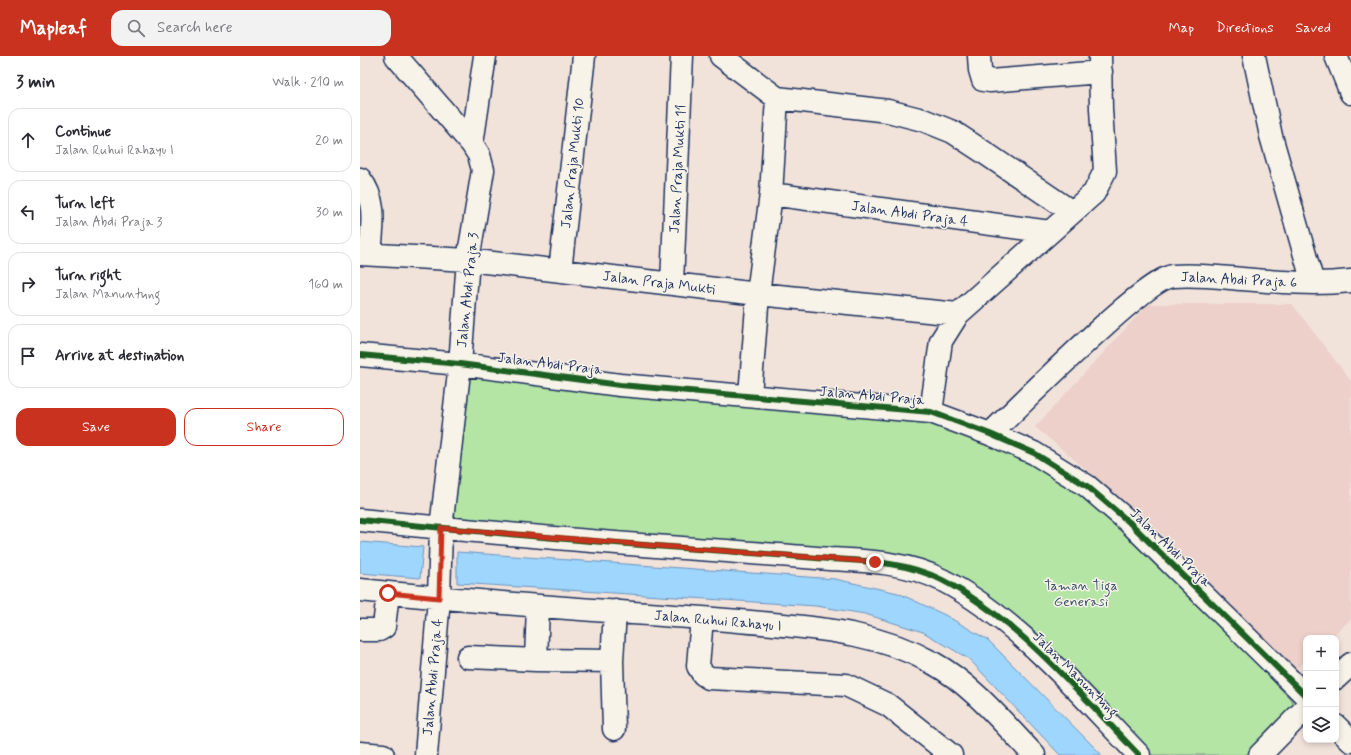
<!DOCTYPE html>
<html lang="en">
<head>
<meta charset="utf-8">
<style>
  body { margin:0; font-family:Mynerve,sans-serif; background:#f2f2f3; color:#2b2b33 }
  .controls { position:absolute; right:12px; bottom:12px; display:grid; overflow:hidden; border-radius:8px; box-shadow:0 2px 6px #0003 }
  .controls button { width:36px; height:36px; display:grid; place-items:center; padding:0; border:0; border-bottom:1px solid #e1e1e2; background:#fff; color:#2b2b33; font:20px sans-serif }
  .stop { position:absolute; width:12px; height:12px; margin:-9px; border:3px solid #c8321e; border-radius:50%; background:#fff }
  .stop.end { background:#c8321e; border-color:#fff; box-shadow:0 1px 4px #0008 }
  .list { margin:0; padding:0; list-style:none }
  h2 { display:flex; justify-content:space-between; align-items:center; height:52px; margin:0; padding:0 16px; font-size:17px }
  h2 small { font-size:13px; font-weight:400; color:#7c7c81 }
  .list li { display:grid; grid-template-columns:26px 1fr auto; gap:12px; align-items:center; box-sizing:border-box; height:64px; margin:0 8px 8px; padding:0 8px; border:1px solid #e1e1e2; border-radius:12px }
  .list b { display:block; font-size:15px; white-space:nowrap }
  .list p { margin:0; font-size:13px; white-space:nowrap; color:#7c7c81 }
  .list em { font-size:13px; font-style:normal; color:#7c7c81 }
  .actions { display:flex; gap:8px; padding:12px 16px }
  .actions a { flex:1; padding:9px 0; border:1px solid #c8321e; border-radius:12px; text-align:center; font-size:14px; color:#c8321e }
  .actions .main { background:#c8321e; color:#fff }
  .icon { flex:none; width:22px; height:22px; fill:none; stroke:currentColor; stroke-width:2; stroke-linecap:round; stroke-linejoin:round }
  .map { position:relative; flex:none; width:991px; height:699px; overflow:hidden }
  header { display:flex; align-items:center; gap:24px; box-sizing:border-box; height:56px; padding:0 20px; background:#c8321e; color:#fff }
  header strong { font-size:19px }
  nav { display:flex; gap:22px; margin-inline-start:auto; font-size:14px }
  .search { width:280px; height:36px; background:#f2f2f3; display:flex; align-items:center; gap:10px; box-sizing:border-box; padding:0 14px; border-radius:12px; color:#7c7c81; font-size:15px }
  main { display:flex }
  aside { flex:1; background:#fff }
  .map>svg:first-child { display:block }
</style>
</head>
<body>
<header>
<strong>Mapleaf</strong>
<div class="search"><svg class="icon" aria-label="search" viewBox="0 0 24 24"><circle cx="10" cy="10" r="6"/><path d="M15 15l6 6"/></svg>Search here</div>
<nav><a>Map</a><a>Directions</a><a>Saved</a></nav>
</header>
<main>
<aside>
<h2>3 min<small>Walk · 210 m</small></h2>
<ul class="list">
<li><svg class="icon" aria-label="ahead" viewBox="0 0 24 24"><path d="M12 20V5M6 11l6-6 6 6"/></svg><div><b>Continue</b><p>Jalan Ruhui Rahayu I</p></div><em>20 m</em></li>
<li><svg class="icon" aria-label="left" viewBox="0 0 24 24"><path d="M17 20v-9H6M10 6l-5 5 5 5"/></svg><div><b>Turn left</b><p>Jalan Abdi Praja 3</p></div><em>30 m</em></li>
<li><svg class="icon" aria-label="right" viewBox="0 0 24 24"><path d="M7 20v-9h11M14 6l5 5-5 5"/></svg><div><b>Turn right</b><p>Jalan Manuntung</p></div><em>160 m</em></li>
<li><svg class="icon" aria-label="arrive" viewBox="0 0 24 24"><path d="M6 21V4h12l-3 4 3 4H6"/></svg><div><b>Arrive at destination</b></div></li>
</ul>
<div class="actions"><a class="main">Save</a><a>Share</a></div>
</aside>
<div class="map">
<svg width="991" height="699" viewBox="0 0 991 699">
  <rect width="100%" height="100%" fill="#f2e3da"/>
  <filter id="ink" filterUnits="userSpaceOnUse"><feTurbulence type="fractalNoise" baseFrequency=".025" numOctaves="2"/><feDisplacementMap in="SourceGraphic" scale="8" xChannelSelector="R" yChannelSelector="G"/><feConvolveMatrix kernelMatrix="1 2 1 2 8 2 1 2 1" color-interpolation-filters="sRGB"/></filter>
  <g filter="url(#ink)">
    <path fill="#ecd0c9" d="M788,248h144l59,77v238l-21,19h-24v22l-11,10 -143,-146 -117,-97z"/>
    <path fill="#b5e5a5" stroke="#688a82" d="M105,315l472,48 102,41 92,72 166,174 -48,49h-118l-147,-148 -52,-31 -484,-52z"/>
    <path fill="#9ed6fe" stroke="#6a93be" d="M0,486l63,5 -3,31 -60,-5z
      M97,496l378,27 63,14 47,22 43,25 114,115h-42l-91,-96 -46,-27 -58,-18 -49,-8 -359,-23z"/>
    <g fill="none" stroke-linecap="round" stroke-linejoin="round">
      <defs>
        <path id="minor" d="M36,0l76,88 7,11 4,15 -15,90 -8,104 -19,164 -2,70 -13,157
          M361,0l56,42 -6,96 -13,100 -8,101
          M619,0l1,14 3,10 7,1 111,-9
          M894,0l17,80 42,147
          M976,0l15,37
          M417,42l111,13 35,9 30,12 29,19 90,61
          M112,88l13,-88
          M0,123c18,23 12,48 10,75
          M411,138l279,38
          M0,198l108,6 290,34 200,20
          M200,215l24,-215
          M312,227l10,-227
          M0,299l100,9 160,21 311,27 59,22 44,19 53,33 42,36 177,174
          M571,356l10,-71 17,-27 136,-121 11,-22 -4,-62 -1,-53
          M630,378c28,-26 155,-156 183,-158 23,-2 46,1 69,3 36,3 73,6 109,2
          M0,464c122,12 244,23 367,31 34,3 68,5 102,8 38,2 78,3 113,21 76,39 138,114 197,175
          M0,534c104,11 208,18 313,26 33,2 67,5 100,8 56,5 110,11 160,39 40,22 70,60 101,92
          M178,550l-2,54 76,1 3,-50
          M342,562l-4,48 5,8 6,4 137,7 42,20 63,50
          M0,574h19l5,-3 4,-34
          M108,601l68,3
          M252,605l2,68
          M976,622l15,-14
          M976,670l15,15
          M0,697l23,2
          M900,699l46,-47"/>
      </defs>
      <use href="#minor" stroke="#1b2f5e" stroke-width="25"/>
      <use href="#minor" stroke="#f7f3e8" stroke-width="22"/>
      <defs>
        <path id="cycleway" d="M0,299l100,9 160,21 311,27 59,22 44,19 53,33 42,36 177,174
          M0,464c122,12 244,23 367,31 34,3 68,5 102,8 38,2 78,3 113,21 76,39 138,114 197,175"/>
      </defs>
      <use href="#cycleway" stroke="#f7f3e8" stroke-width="8"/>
      <use href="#cycleway" stroke="#1b5e20" stroke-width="6"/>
    </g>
  </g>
  <g fill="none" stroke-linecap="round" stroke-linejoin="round" filter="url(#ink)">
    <path stroke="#c8321e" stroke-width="5" d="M28,537l51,5 2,-70 218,18 216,16"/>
  </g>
  <g text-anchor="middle" stroke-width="3" stroke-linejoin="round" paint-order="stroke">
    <g font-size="14" fill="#1b2f5e" stroke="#f7f3e8">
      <text transform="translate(212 107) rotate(-84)" y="5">Jalan Praja Mukti 10</text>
      <text transform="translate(317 113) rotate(-87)" y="5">Jalan Praja Mukti 11</text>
      <text transform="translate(550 157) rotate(8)" y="5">Jalan Abdi Praja 4</text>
      <text transform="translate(879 223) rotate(3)" y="5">Jalan Abdi Praja 6</text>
      <text transform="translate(299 226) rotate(7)" y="5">Jalan Praja Mukti</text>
      <text transform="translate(107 234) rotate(-84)" y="5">Jalan Abdi Praja 3</text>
      <text transform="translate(190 307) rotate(7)" y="5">Jalan Abdi Praja</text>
      <text transform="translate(512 339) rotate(5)" y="5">Jalan Abdi Praja</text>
      <text transform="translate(811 491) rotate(44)" y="5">Jalan Abdi Praja</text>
      <text transform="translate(358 564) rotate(5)" y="5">Jalan Ruhui Rahayu I</text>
      <text transform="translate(716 618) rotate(45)" y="5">Jalan Manuntung</text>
      <text transform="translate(72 621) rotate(-85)" y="5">Jalan Abdi Praja 4</text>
    </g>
    <g font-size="14" fill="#3a536c" stroke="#f7f3e8">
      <text x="721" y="534">Taman Tiga<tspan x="721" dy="16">Generasi</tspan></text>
    </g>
  </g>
</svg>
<div class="controls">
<button>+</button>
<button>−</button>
<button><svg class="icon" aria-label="layers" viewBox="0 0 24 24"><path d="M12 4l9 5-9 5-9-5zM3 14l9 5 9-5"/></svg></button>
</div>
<div class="stop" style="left:28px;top:537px"></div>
<div class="stop end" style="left:515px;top:506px"></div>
</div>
</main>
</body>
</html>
